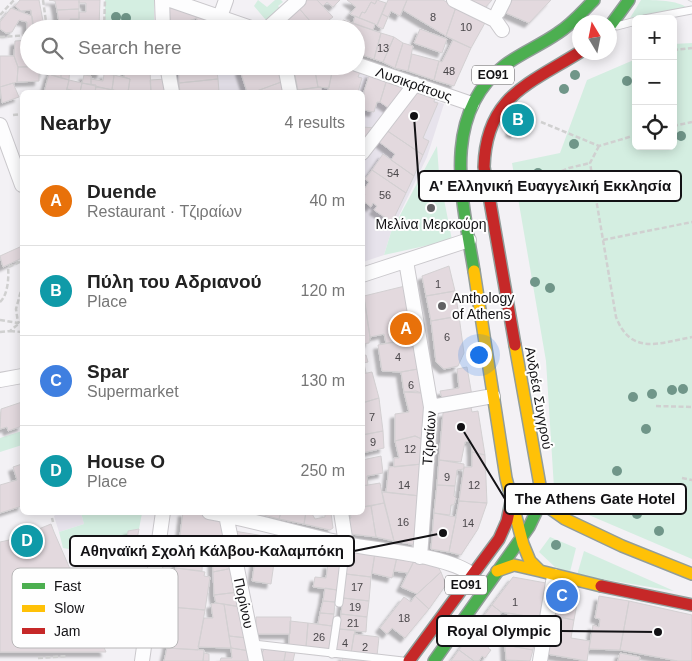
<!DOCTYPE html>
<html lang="en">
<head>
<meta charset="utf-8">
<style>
  body { margin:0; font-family:Arial,sans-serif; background:#f2f2f2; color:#222 }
  .controls { position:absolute; right:15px; top:15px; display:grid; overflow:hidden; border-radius:8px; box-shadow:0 2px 12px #0003 }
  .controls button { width:45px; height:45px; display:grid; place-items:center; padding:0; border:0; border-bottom:1px solid #e0e0e0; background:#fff; color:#222; font:25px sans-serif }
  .compass { position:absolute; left:572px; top:15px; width:45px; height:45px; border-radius:50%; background:#fff; box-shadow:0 2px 12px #0003; rotate:350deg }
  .you { position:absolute; left:478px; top:354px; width:18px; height:18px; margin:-12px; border:4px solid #fff; border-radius:50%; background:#1a73e8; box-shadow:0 0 0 8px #1a73e833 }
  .badge { display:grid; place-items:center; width:32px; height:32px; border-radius:50%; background:#616063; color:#fff; font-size:16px; font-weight:700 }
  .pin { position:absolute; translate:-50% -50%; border:2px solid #fff; box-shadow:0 1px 5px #0006 }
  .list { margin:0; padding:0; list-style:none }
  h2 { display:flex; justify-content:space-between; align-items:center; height:65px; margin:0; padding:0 20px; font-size:21px }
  h2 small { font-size:16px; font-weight:400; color:#767676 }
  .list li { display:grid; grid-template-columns:32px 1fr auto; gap:15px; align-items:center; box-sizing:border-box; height:90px; padding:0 20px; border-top:1px solid #e0e0e0 }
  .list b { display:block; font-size:19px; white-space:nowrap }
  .list p { margin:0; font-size:16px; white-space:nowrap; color:#767676 }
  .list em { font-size:16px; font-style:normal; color:#767676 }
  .icon { flex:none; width:28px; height:28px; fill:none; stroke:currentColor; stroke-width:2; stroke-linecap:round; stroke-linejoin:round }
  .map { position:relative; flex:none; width:692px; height:661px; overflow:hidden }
  .search { position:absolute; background:#fff; box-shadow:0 2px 12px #0003; left:20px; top:20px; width:345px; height:55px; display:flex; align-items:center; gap:12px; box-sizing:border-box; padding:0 18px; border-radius:28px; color:#767676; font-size:19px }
  .panel { position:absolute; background:#fff; box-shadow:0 2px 12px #0003; left:20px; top:90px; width:345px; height:425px; border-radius:8px }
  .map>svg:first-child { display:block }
</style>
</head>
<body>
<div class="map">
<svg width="692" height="661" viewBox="0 0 692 661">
  <defs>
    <filter id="shadow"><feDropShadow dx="-4.5" dy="4.5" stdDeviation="1" flood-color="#0004"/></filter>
  </defs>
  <rect width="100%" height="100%" fill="#f3f1f5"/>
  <path fill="#e7e3ec" d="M164,5l71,24h-68z
    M173,66h166l105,38 -17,53 -36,75 -7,23 -21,7 -1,-170h-183z
    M58,513h23l3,11 -25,8 -5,-16z"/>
  <path fill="#d4eee1" d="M105,0h49v29h-49z
    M258,0l9,7 8,-7h6l2,2 -5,4 4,4 -12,11 -5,-2 -11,-13z
    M641,0c14,0 37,0 46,8l-57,10z
    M692,43v516l-129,-55 -9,-16 -8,-127 -34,-198 48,-10 27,-73 49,-21v87h37v-102z
    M437,146l2,28 13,66 -68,15 7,-23z
    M22,431v14l-22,7v-14z
    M81,513h61l-3,16 -11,2 -3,28 -62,-11 -4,-16 25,-8z
    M550,537l26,11 -6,24 -15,-5 -16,-15z
    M584,551l90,40 -97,-16z"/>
  <path fill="#e3d9de" stroke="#d3d0d2" filter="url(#shadow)" d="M20,0h19l5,26 -11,2 -2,-18 -10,1 -6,-5z
    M49,0h30v9l-22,1 -2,-9z
    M79,0h21l-1,27h-20v-15h7v-9h-7z
    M305,0h12l16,17 -16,12 -20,-23z
    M317,0h23l-7,7 -6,-5 -4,4z
    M347,0h30l-2,4 -4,-2 -6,11 -3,-1 -3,6 -9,-4 6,-7z
    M377,0l9,3 -9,22 -18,-7 3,-6 3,1 6,-11 4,2z
    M388,0h19l-7,16 -9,-5 -3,6 -6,-3z
    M407,0h36l13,7 -10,29 -43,-26z
    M466,0h26l-8,9z
    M512,0h39l-22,23 -23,-10z
    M169,4l25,8 3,6 -27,9z
    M297,6l20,23h-31l-6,-3z
    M456,7l30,14 -15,27 -25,-12z
    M11,8l21,8 2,13 -7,2v-9l-8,-2 -7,12 -6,1 -6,-4v-7z
    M79,9v10h-9l3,10h-13l-3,-19z
    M194,12l30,10 -3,7h-20z
    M382,14l6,3 -5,12 -6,-3z
    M355,16l20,8 -2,6 -20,-7z
    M343,20l38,13 -7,26 -18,-6v-24h-16z
    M338,21l4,2 -2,6h-11z
    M420,29l27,10 -5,14 -28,-10z
    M381,33l13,4 -11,25 -9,-3z
    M394,37l9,6 -8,25 -12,-6z
    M28,40v27h-10l-4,-11 1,-15z
    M453,40l18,8 -17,38 -20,-6 5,-19 3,1z
    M403,43l10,3 -5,25 -13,-3z
    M412,54l27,7 -5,19 -26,-9z
    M0,56h14l4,11 -1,15 -17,5z
    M43,66l1,7 -5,1v7l-22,1 1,-15z
    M51,66h10v12l-10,-3z
    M61,66h9l-1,14 -8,-2z
    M93,66h9l-1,8h-9z
    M175,66h31l-30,4z
    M216,66l2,13 -39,4v-14z
    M248,66h32l4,15 -30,11h-7l-7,-22z
    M293,66h21l4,21 -20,3z
    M314,66h19l-4,22 -11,-1z
    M338,66l23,3 -3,8 4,1 -4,14h-19l-11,-2 5,-21 4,1z
    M126,69h24l1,23h-23l2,-13 -6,-2z
    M370,73l17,6 -7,23h-3l-3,10 -10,-2v-19z
    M49,74l20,6 -3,12h-22z
    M104,74l10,1 -2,15 -21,-5v-6l12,2z
    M84,75l7,1v9l-9,-2z
    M114,75l16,4 -2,13 -16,-2z
    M166,79l1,13h-16l-1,-12z
    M218,79l1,13h-39l-1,-9z
    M387,79l17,6 -5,14 -9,10 -10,-7z
    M69,80l13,3 -2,9 -13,-3z
    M284,81l2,11h-32z
    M13,83l6,14 -17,6 -2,-16z
    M82,83l14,2 -1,7h-15z
    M96,87l18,3v2h-19z
    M321,87l1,5h-24v-2z
    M416,91l19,6 -1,5 4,1 -15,35 6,3 -6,14 -37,-25z
    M520,106l5,1 -10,27 -5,-2z
    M362,127l14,1 -14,17z
    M386,130l37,25 -9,21 -23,-16 4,-6 -17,-13z
    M383,154l31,22 -8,17 -34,-23z
    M372,170l34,23 -14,29 -18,-12 3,-4 -4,-3 -2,4 -9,-7 3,-6 -3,-2 7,-10 -4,-3z
    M22,246v12l-19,9 -3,-11z
    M449,266l6,25 -29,5 -4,-20z
    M405,286l9,53 -28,4 -2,-9 -14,3 -6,-41z
    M455,291l4,25 -28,5 -5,-25z
    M363,292l7,45 -1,6 -7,1z
    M459,316l5,37 -6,13 -14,3 -8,-7 -5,-41z
    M414,339l4,30 -17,3 -19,-1 -4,-26z
    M366,355l2,7 -4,1 2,10 -4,1v-18z
    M467,367l5,29 -29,6 -3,-11 19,-3 -2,-19z
    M418,369l3,24 -17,-1 -3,-20z
    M372,372l7,26 -17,5v-29z
    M416,391l8,3v46l-9,-4 -20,5v-27l14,-2 -5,-20z
    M379,398l4,33 -21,4v-32z
    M22,402v24l-14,5 -1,-4 -7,2 1,-20z
    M471,407l1,5 6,-1 7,44 -13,-3 -1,-12 -6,2 -4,20 -22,-2 4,-47z
    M383,431l1,17 -22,5v-18z
    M415,436l9,4 -2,24 -28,3v-9h5l-4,-17z
    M472,452l13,3 2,48 -28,-2 5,-34h8z
    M381,456l2,17 -16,3 1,9 -6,1v-26z
    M439,460l25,4v5l-7,1 -2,16 -18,-1z
    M22,464v42l-22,7v-28l17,-5 -4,-13z
    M422,464l-2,32 -34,-4 3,-25z
    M380,483l4,20 -22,4v-21z
    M437,485l18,1 -1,10 2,2 -2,7h-3l-1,10 -16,-2z
    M382,492l38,4 -4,49 -22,-4z
    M459,501l28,2 -9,26 -17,26 -12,-3z
    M384,503l10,38 -18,-4 -5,-31z
    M371,506l5,31 -25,-3 -3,-15 3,-1 -1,-6h12v-5z
    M183,512l39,4 11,52 -20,4 -1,-24 -9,-1 -1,24 -26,-3z
    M264,512h17l-2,7 -15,-4z
    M281,512h25l-2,12 -25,-5z
    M306,512h5l4,7 10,-2v-4h6l2,15 -3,2 -26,-6z
    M434,513l22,4 -7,35 -18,-3z
    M51,524l3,8 52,120h-106v-110l14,-3z
    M139,529l-6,31 -8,-1 3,-28z
    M234,531l36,6 -2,12 -28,3z
    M349,548l26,5 -4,24 -25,-3z
    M375,553l22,4 -5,21 -20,-5z
    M397,557l17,4 -6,12 -14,-2z
    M255,561l19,2 -3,21 -19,-3z
    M414,561l24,6 3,5 -24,22 -16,-7z
    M328,564l12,1 -3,25 -24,-3 2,-10 11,1z
    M176,568l29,4 -1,4 6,1 -5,33 -34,-3z
    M233,568l6,24 -25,3 -1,-23z
    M441,572l5,13 -17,24 -14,-13z
    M346,574l25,3 -2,24 -26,-3z
    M513,577l33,6 -7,35 -38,-6 -9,-7z
    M325,588l12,2 -2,12 -12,-1z
    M558,589l21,4 -5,27 -20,-4z
    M239,592l2,15 -25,-4 -2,-8z
    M415,596l14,13 -24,29 -13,-10 -5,6 -7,-6 24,-31 7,5z
    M599,596l30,5 -9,49 -31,-1 4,-24 6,2 1,-8 -5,-1z
    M343,598l26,3 -2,16 -26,-3z
    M323,601l12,1 -1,12 -14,-1z
    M629,601l63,14v46h-14l-58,-11z
    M216,603l8,1 7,44 -33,-1 6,-29h9l-2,-14z
    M224,604l17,3 6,31 -18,-2z
    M492,605l9,7 -5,22 -17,-2 -5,-3z
    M171,607l34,3 -7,40 -31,-2z
    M320,613l14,1 -2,12 -14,-2z
    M508,613l31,5 -3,14 -30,-5z
    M341,614l26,3 -1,15 -27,-3z
    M554,616l20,4 -3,18 19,3 -3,20 -40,-7z
    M256,617h35l-1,17h-34z
    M290,621l18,2 -2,24 -17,-1z
    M308,623l24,3 -3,24 -23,-3z
    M506,627l30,5 -3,18 -28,-5z
    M339,629l16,1 -4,23 -16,-1z
    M474,629l5,3 17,2 -8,14 3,2 -6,8 -3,-2 -3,5h-5l-15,-11z
    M354,634l25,3 -2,19 -26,-3z
    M229,636l18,2 3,13 -19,-3z
    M505,645l28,5 -3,11 -24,-1z
    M266,646l20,4 -2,11h-20l-2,-8z
    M167,648l37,2 -1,11h-39z
    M231,648l19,3 2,10h-32l1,-3h11z
    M286,650l9,2 -2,9h-9z
    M459,650l15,11h-23z
    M204,653l5,1v7h-6z
    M620,653l20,4 -1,4h-21z
    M343,656l41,5h-42z"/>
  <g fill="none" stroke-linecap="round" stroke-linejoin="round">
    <defs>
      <path id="lane" d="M644,19l48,-9
        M617,26l19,-5
        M339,603l7,-59
        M253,644l150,17
        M332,654l5,-34"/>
      <path id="street" d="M162,0l1,29
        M170,0l84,29
        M454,0l41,20 7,10
        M498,12l6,-12
        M220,17l6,-17
        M267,29l32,-29
        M356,64l116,40
        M167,66l5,26
        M285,66l5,26
        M0,125l22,60
        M362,153l53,-69
        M406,261l25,146 -11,150
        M362,275l107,-35
        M0,380l22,-4
        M431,407l62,-11
        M209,512c46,8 92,23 138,32 34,7 100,11 126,31
        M341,512l5,32
        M226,515l30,146
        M142,661l21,-149
        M540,661l14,-85"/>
      <path id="fast" d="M610,26l19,-26
        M474,271c-11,-69 -35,-156 31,-206 16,-12 36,-20 53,-32 14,-9 24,-21 36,-33
        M434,661l95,-134 10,-21 2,-15"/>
      <path id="slow" d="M474,271l32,207 17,66 7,17 10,10 61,15
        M515,345l26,146 7,16 17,12 57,27 70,28
        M497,571l17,-6 26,6"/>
      <path id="jam" d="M515,345l-31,-178c2,-70 43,-82 96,-115
        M601,586l91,19
        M409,661l90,-122 8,-18 4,-19"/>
    </defs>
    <use href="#lane" stroke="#cac8cc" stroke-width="9"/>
    <use href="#street" stroke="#cac8cc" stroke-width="16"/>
    <use href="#fast" stroke="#929d99" stroke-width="14"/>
    <use href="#slow" stroke="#929d99" stroke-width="14"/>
    <use href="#jam" stroke="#929d99" stroke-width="14"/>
    <path stroke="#d0d0d0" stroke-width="2.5" stroke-dasharray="5 2.5" stroke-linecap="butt" d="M43,0l4,29
      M0,15l14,-15
      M104,29l1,-29
      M0,37l29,-2
      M673,50l19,-2
      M13,115l9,-1
      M541,122l58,24 37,-11
      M673,126l19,-4
      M599,146l-9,17 26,154c15,39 44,26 76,20
      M534,183l35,-15 21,-5
      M603,240l89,-18
      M0,302c8,-7 9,-25 8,-35l14,-6
      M0,320l18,3 -2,-14 6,-22
      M10,331l12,1
      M0,332l10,-1 12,-10
      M656,406l36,1
      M682,478l10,2
      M52,518l1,4
      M28,527l3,8
      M137,539l9,1
      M38,658l30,-2"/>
    <use href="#lane" stroke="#fdfdfe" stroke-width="7"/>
    <use href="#street" stroke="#fdfdfe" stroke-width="14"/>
    <use href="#fast" stroke="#4caf50" stroke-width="11"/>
    <use href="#slow" stroke="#ffc107" stroke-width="11"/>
    <use href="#jam" stroke="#c62828" stroke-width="11"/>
    <path stroke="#d5d5d6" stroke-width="1" d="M688,0l4,2"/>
  </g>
  <g fill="#709689">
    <circle cx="116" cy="17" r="5"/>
    <circle cx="126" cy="18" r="5"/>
    <circle cx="575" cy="75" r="5"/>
    <circle cx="627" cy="81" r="5"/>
    <circle cx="564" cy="89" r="5"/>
    <circle cx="681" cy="136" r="5"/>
    <circle cx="574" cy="144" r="5"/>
    <circle cx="538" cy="173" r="5"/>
    <circle cx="535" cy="282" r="5"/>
    <circle cx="550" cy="288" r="5"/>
    <circle cx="683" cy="389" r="5"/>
    <circle cx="672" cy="390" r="5"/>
    <circle cx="652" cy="394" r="5"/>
    <circle cx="633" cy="397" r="5"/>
    <circle cx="646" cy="429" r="5"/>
    <circle cx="617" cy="471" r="5"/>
    <circle cx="637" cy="514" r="5"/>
    <circle cx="659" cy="531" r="5"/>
    <circle cx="556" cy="545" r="5"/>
  </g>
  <g fill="#616063" stroke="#fefefe" stroke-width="2">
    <circle cx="431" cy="208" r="5"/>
    <circle cx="442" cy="306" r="5"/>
  </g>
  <g text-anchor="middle" stroke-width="4" stroke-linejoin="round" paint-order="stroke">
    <g font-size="11" fill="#4a474a">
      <text x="433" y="21">8</text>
      <text x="466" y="31">10</text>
      <text x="383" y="52">13</text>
      <text x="449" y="75">48</text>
      <text x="393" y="177">54</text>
      <text x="385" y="199">56</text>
      <text x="438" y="288">1</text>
      <text x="447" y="341">6</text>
      <text x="398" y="361">4</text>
      <text x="411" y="389">6</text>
      <text x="372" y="421">7</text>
      <text x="373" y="446">9</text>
      <text x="410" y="453">12</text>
      <text x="447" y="481">9</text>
      <text x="404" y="489">14</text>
      <text x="474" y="489">12</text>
      <text x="403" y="526">16</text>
      <text x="468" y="527">14</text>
      <text x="357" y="591">17</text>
      <text x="515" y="606">1</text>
      <text x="355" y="611">19</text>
      <text x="404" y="622">18</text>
      <text x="353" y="627">21</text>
      <text x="319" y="641">26</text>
      <text x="345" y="647">4</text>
      <text x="365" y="651">2</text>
    </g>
    <g fill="#fefefe" stroke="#5a595b" stroke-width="1">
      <rect x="472" y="65.5" width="42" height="19" rx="4"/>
      <rect x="445" y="575.5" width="42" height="19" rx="4"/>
    </g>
    <g font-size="12" font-weight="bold" fill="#131215">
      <text x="493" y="79">ΕΟ91</text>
      <text x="466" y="589">ΕΟ91</text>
    </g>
    <g font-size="14" fill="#131215" stroke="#fefefe">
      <text transform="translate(414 84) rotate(19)" y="5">Λυσικράτους</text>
      <text transform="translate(539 398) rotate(80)" y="5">Ανδρέα Συγγρού</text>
      <text transform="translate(429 438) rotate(-86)" y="5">Τζιραίων</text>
      <text transform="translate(244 603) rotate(78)" y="5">Πορίνου</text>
    </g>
    <g font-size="14" fill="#131215" stroke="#fefefe">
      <text x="431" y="229">Μελίνα Μερκούρη</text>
      <text x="452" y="303" text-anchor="start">Anthology<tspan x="452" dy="16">of Athens</tspan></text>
    </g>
  </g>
  <rect x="12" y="568" width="166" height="80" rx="8" fill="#fefefe" stroke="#b8b7b8" stroke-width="1"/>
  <rect x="22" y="583" width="23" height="6" fill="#4caf50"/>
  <rect x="22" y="605" width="23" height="7" fill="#ffc107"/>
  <rect x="22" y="628" width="23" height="6" fill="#c62828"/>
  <g font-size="14" fill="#131215">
    <text x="54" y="591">Fast</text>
    <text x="54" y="613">Slow</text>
    <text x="54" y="636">Jam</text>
  </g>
  <path fill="none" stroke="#131215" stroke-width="2" d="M414 116L419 186M461 427L505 499M443 533L354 551M658 632L561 631"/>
  <g fill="#131215" stroke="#fefefe" stroke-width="2">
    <circle cx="414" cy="116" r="5"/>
    <circle cx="461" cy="427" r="5"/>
    <circle cx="443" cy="533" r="5"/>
    <circle cx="658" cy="632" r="5"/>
  </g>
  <g fill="#fefefe" stroke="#131215" stroke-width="2">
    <rect x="419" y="171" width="262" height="30" rx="5"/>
    <rect x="505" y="484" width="181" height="30" rx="5"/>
    <rect x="70" y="536" width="284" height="30" rx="5"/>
    <rect x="437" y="616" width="124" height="30" rx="5"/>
  </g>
  <g font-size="15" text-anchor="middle" font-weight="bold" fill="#131215">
    <text x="550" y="191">Α' Ελληνική Ευαγγελική Εκκλησία</text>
    <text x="595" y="504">The Athens Gate Hotel</text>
    <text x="212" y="556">Αθηναϊκή Σχολή Κάλβου-Καλαμπόκη</text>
    <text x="499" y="636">Royal Olympic</text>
  </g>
</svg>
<div class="controls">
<button>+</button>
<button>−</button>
<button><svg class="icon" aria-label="locate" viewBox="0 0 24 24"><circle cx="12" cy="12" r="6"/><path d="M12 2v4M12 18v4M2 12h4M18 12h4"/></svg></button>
</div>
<svg class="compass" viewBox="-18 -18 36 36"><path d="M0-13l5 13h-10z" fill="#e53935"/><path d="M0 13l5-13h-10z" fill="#767676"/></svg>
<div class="you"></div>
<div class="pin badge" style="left:406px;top:329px;background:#e8710a">A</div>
<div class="pin badge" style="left:518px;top:120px;background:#0f9aa8">B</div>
<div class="pin badge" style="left:562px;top:596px;background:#3f7fe0">C</div>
<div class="pin badge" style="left:27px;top:541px;background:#0f9aa8">D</div>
<div class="search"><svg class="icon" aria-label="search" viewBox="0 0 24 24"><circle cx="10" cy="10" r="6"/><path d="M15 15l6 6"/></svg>Search here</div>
<section class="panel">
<h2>Nearby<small>4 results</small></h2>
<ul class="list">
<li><span class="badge" style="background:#e8710a">A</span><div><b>Duende</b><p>Restaurant · Τζιραίων</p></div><em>40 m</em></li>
<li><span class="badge" style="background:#0f9aa8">B</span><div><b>Πύλη του Αδριανού</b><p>Place</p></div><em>120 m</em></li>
<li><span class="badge" style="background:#3f7fe0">C</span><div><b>Spar</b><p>Supermarket</p></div><em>130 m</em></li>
<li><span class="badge" style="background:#0f9aa8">D</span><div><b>House O</b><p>Place</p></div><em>250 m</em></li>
</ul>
</section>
</div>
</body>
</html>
